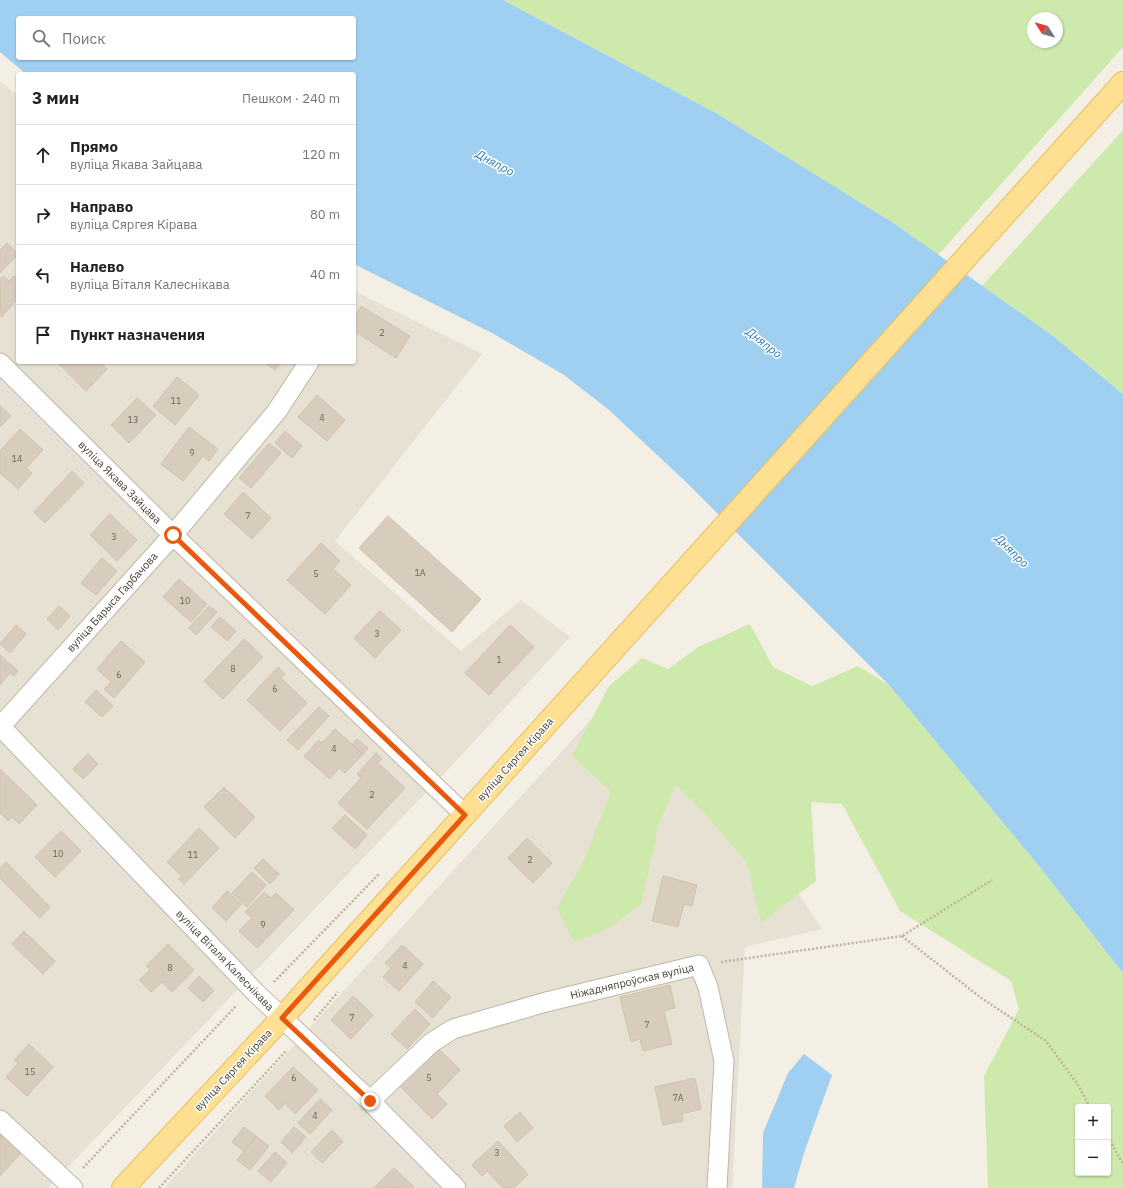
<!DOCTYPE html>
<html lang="ru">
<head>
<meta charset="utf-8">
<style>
  body { margin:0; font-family:"IBM Plex Sans",sans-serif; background:#f2f2f2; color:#202124 }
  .controls { position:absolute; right:12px; bottom:12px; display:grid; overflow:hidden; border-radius:4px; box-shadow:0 1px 3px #0004 }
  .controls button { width:36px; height:36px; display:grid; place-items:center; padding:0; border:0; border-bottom:1px solid #e0e0e0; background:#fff; color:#202124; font:20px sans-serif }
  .compass { position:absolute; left:1027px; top:12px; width:36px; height:36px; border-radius:50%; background:#fff; box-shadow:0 1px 3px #0004; rotate:307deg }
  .stop { position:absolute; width:12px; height:12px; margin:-9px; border:3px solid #ea580c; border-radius:50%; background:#fff }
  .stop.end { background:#ea580c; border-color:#fff; box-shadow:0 1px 4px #0008 }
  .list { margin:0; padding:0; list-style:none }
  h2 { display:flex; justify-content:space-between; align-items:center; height:52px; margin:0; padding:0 16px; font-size:17px }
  h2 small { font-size:13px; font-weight:400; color:#757577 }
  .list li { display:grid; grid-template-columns:26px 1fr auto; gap:12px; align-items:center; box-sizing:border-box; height:60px; padding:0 16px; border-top:1px solid #e0e0e0 }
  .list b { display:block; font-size:15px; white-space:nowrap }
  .list p { margin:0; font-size:13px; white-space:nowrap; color:#757577 }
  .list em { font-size:13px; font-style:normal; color:#757577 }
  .icon { flex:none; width:22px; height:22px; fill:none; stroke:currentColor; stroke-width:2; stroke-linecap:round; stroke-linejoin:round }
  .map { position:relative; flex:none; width:1123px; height:1188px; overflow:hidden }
  .search { position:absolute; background:#fff; box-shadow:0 1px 3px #0004; left:16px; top:16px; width:340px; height:44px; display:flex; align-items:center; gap:10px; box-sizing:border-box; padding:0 14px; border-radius:4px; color:#757577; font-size:15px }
  .panel { position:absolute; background:#fff; box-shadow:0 1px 3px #0004; left:16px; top:72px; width:340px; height:292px; border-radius:4px }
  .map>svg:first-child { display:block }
</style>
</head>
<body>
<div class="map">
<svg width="1123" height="1188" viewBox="0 0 1123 1188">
  <rect width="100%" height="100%" fill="#f3efe5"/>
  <path fill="#e7e1d3" d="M0,81l18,15v266h336v-71l128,63 -147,187 126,110 60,-51 49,37 -113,123 -409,428h-48z
    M636,670l95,123 91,136 -77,18 -13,241h-568z"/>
  <path fill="#cee9ac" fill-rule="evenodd" d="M503,0h620v47l-185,208 -43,-31 -179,-111zM1033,18h24v24h-24z
    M1123,130v264l-70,-58 -71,-50z
    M750,624l23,43 39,19 46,-20 31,19 150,181 84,107v215h-135l-4,-112 35,-67 -8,-28 -111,-70 -58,-107 -31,-2 5,79 -55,42 -14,-60 -35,-41 -36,-38 -18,43 -17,78 -36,25 -31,12 -17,-34 26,-46 28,-70 -39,-36 37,-70 33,-28 26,11 30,-22zM1078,1107h30v66h-30z"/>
  <path fill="#9fd0f2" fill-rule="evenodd" d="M0,0h503l213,113 179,111 158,112 70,58v579l-84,-107 -150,-181 -203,-203 -77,-72 -45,-35 -72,-42 -138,-69v-190h-328l-26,-22zM18,18h336v40h-336z
    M804,1054l28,21 -28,78 -10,35h-32l1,-55 25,-60z"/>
  <path fill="#d8cdbd" stroke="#d0c2ad" d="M7,243l11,11 -18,19v-23z
    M3,276l6,5 5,-5 4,3v20l-17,18 -1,-37z
    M361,306l49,30 -14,22 -42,-27v-13z
    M57,362h43l7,7 -21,22z
    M264,362h17l-6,8z
    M177,377l22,18 -24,30 -22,-19z
    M317,395l28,25 -18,21 -29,-24z
    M137,398l19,17 -27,28 -18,-18z
    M0,406l11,10 -11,11z
    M189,427l29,22 -9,12 -6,-5 -20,25 -22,-17z
    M20,429l23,21 -17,18 6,5 -14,16 -18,-16v-22z
    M285,431l17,15 -10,12 -17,-15z
    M269,443l12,10 -30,35 -12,-10z
    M72,471l12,12 -39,40 -11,-11z
    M243,492l28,26 -19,21 -28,-25z
    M110,514l27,26 -20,21 -27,-26z
    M388,516l93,83 -29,33 -93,-84z
    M321,543l19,18 -7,8 18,16 -26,29 -38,-34z
    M102,558l15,13 -21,24 -15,-12z
    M179,579l28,25 -16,18 -28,-25z
    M59,606l11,10 -12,14 -11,-11z
    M209,606l8,6 -21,23 -7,-7z
    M380,611l21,19 -26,28 -21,-20z
    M220,617l16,14 -9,10 -16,-14z
    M16,625l10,9 -16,19 -10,-9z
    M510,625l24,22 -45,48 -24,-22z
    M244,639l19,18 -40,42 -19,-18z
    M121,641l24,21 -31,36 -10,-9 7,-7 -14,-13z
    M0,655l18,16 -4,5 -4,-3 -10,12z
    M278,667l7,7 -4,4 26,25 -27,28 -33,-31z
    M96,690l17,16 -11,11 -17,-15z
    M319,707l10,9 -31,34 -11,-10z
    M335,729l28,25 -18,19 -6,-5 -9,11 -26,-23 15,-16 3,3z
    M357,739l11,9 -5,6 -11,-9z
    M376,753l6,6 -4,4 27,25 -38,41 -29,-26 23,-25 -4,-4z
    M88,754l10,10 -15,15 -10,-10z
    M0,769l37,36 -18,19 -7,-7 -4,4 -8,-8z
    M224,787l31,30 -20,21 -31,-31z
    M345,815l22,20 -12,14 -23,-21z
    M199,828l20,20 -35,36 -5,-5 3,-3 -15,-14z
    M61,831l20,20 -26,26 -20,-20z
    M527,838l25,25 -19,20 -25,-25z
    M263,859l16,15 -9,10 -16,-16z
    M6,862l44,45 -10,11 -40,-40v-10z
    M252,872l14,13 -19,22 -15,-14z
    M663,876l34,9 -5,21 -8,-2 -6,23 -26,-6z
    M227,891l14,13 -15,17 -14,-13z
    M264,892l7,6 5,-5 18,17 -37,38 -18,-17 13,-13 -7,-6z
    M24,931l31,30 -12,13 -31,-30z
    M168,944l26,26 -22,22 -10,-10 -11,10 -12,-12 11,-10 -4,-4z
    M402,945l21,19 -24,27 -16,-14 8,-9 -6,-5z
    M199,976l15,15 -11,11 -15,-14z
    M433,981l18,16 -18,21 -18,-16z
    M670,985l5,23 -11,3 8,33 -29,7 -3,-12 -9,3 -11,-45z
    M353,996l20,19 -22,24 -20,-19z
    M415,1009l15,15 -23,25 -16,-15z
    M29,1044l24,23 -26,29 -21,-19 12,-14 -4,-3z
    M437,1047l23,23 -23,24 10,10 -15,15 -33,-34z
    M293,1067l25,23 -23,24 -10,-11 -6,7 -14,-14z
    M695,1078l6,31 -19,5 1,7 -20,4 -8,-38z
    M320,1099l12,11 -22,24 -12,-11z
    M520,1112l13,16 -16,14 -13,-16z
    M244,1127l12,9 -12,16 -12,-10z
    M294,1127l12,10 -14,16 -11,-11z
    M332,1130l11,12 -21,21 -11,-11z
    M0,1134l21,19 -21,23z
    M256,1136l13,10 -19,24 -13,-10z
    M498,1141l30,33 -14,14h-11l-16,-17 -5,5 -10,-11z
    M275,1152l12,11 -16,19 -13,-11z
    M394,1168l20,19 -40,1z"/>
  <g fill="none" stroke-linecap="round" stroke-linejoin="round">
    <defs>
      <path id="street" d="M0,363l173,172 292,280
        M0,726l256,267 114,108 86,87
        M0,727l173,-192 104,-124 32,-49
        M370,1101l61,-58 22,-14 93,-27 153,-37 9,22 16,74 -7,127
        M0,1120l73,68"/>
      <path id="primary" d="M123,1188l159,-170 841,-935"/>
    </defs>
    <use href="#street" stroke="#bfb7a7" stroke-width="21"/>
    <use href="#primary" stroke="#e7be5f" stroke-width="24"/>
    <path stroke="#c1b298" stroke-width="2.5" stroke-dasharray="2 2" stroke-linecap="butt" d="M902,936l78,61 66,44 32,44 12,22
      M721,962l181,-26 90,-56
      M274,982l105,-108
      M314,1020l24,-28
      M1108,1137l15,27
      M83,1168l154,-163
      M159,1188l128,-138"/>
    <use href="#street" stroke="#fff" stroke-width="19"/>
    <use href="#primary" stroke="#ffe092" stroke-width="22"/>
  </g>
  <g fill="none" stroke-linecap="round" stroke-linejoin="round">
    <path stroke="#ea580c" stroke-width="5" d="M173,535l292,280 -183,203 88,83"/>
  </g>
  <g text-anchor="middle" stroke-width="3" stroke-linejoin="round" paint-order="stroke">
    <g font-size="9" fill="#6a6256">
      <text x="382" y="336">2</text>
      <text x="176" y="404">11</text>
      <text x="322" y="421">4</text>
      <text x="133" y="423">13</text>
      <text x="192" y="456">9</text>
      <text x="17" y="462">14</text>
      <text x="248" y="519">7</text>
      <text x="114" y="540">3</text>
      <text x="420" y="576">1А</text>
      <text x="316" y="577">5</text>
      <text x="185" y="604">10</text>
      <text x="377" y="637">3</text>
      <text x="499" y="663">1</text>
      <text x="233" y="672">8</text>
      <text x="119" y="678">6</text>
      <text x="275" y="692">6</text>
      <text x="334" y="752">4</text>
      <text x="372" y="798">2</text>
      <text x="58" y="857">10</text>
      <text x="193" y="858">11</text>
      <text x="530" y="863">2</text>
      <text x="263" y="928">9</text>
      <text x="405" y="969">4</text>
      <text x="170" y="971">8</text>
      <text x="352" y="1021">7</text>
      <text x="647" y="1028">7</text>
      <text x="30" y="1075">15</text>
      <text x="294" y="1081">6</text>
      <text x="429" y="1081">5</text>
      <text x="678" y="1101">7А</text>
      <text x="315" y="1119">4</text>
      <text x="497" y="1156">3</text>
    </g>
    <g font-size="11" fill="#463f34" stroke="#fff">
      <text transform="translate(120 482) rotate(45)" y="4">вуліца Якава Зайцава</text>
      <text transform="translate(112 602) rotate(-48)" y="4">вуліца Барыса Гарбачова</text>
      <text transform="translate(515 759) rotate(-48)" y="4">вуліца Сяргея Кірава</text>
      <text transform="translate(225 960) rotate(46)" y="4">вуліца Віталя Калеснікава</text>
      <text transform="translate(632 981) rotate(-13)" y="4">Ніжадняпроўская вуліца</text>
      <text transform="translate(233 1070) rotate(-47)" y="4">вуліца Сяргея Кірава</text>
    </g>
    <g font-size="12" font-style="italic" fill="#2b7bb5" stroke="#fff">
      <text transform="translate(495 163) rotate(29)" y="4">Дняпро</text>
      <text transform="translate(764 343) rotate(38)" y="4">Дняпро</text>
      <text transform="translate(1012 551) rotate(45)" y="4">Дняпро</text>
    </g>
  </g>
</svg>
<div class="controls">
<button>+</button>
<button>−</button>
</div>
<svg class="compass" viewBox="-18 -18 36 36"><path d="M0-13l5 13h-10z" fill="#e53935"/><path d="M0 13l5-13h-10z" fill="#757577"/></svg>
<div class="stop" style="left:173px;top:535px"></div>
<div class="stop end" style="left:370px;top:1101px"></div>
<div class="search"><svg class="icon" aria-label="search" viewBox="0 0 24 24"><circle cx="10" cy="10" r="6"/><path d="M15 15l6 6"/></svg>Поиск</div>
<section class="panel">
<h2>3 мин<small>Пешком · 240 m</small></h2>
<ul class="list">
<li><svg class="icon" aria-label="ahead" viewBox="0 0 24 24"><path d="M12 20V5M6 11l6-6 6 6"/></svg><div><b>Прямо</b><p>вуліца Якава Зайцава</p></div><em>120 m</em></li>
<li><svg class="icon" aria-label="right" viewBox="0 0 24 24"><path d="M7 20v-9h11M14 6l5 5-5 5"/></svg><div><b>Направо</b><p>вуліца Сяргея Кірава</p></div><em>80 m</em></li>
<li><svg class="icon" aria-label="left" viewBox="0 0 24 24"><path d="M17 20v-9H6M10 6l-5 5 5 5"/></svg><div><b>Налево</b><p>вуліца Віталя Калеснікава</p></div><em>40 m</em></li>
<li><svg class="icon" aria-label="arrive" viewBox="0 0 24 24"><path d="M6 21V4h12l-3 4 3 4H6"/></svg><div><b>Пункт назначения</b></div></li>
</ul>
</section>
</div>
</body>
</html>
